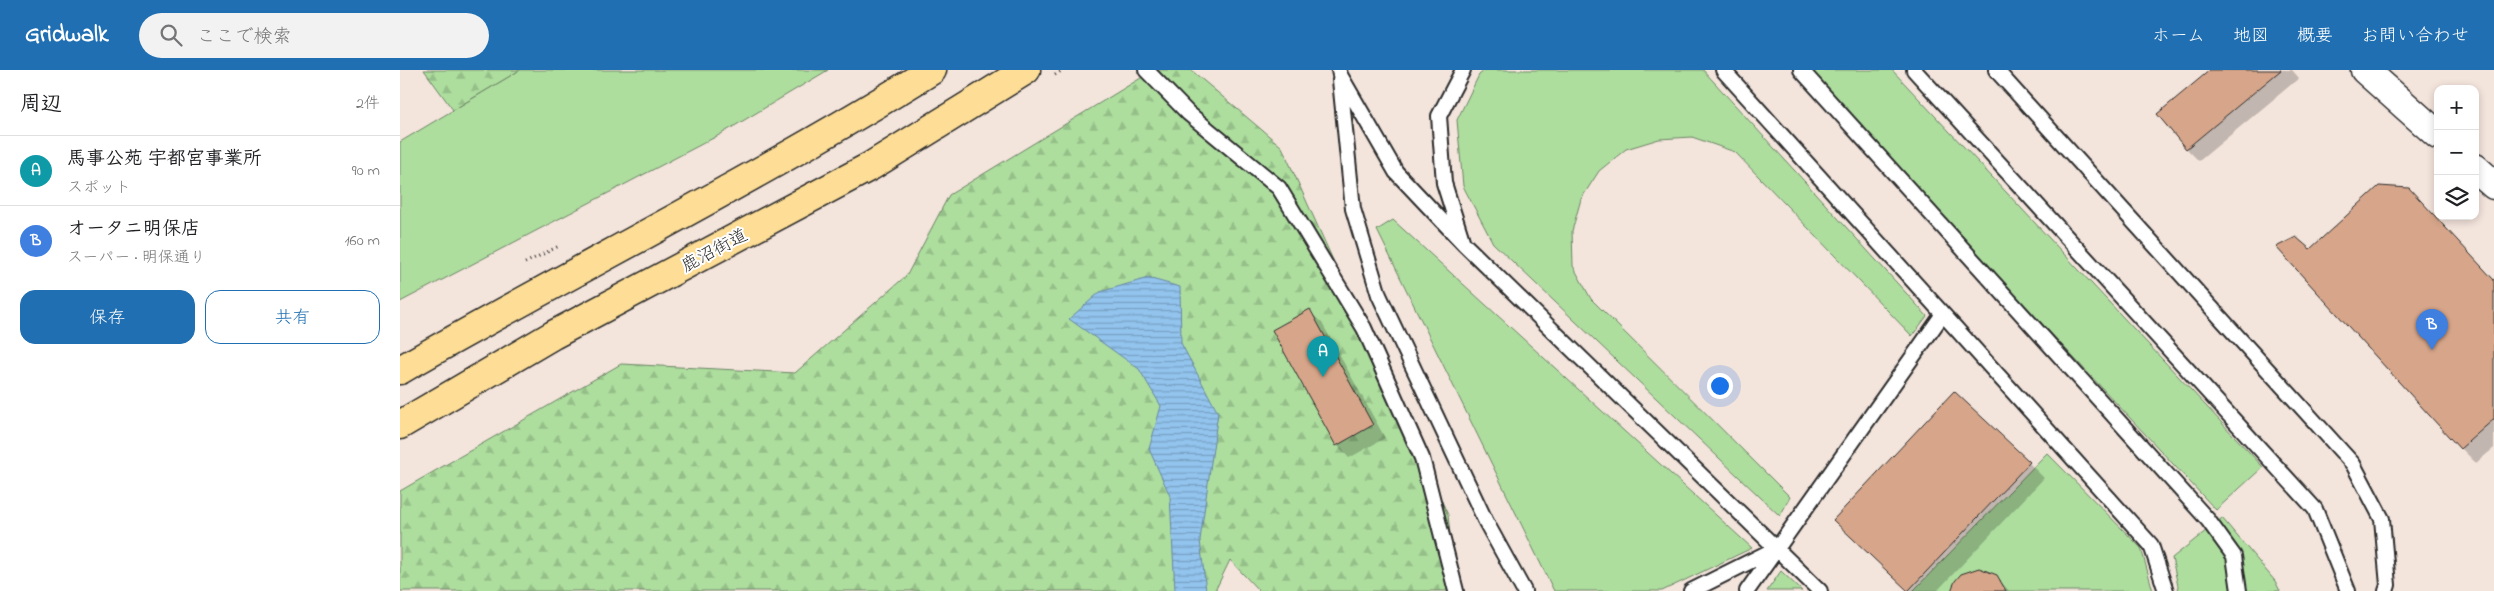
<!DOCTYPE html>
<html lang="ja">
<head>
<meta charset="utf-8">
<style>
  body { margin:0; font-family:"Indie Flower","Klee One",sans-serif; background:#f2f2f2; color:#202124 }
  .controls { position:absolute; right:15px; top:15px; display:grid; overflow:hidden; border-radius:10px; box-shadow:0 2px 8px #0003 }
  .controls button { width:45px; height:45px; display:grid; place-items:center; padding:0; border:0; border-bottom:1px solid #e0e0e0; background:#fff; color:#202124; font:25px sans-serif }
  .you { position:absolute; left:1319px; top:315px; width:18px; height:18px; margin:-12px; border:4px solid #fff; border-radius:50%; background:#1a73e8; box-shadow:0 0 0 8px #1a73e833 }
  .badge { display:grid; place-items:center; width:32px; height:32px; border-radius:50%; background:#1f6fb2; color:#fff; font-size:16px; font-weight:700 }
  .pin { position:absolute; translate:-50% -41px; filter:drop-shadow(0 1px 2px #0008) }
  .pin::after { content:''; position:absolute; top:26px; width:18px; height:15px; background:inherit; clip-path:polygon(0 0,100% 0,50% 100%) }
  .list { margin:0; padding:0; list-style:none }
  h2 { display:flex; justify-content:space-between; align-items:center; height:65px; margin:0; padding:0 20px; font-size:21px }
  h2 small { font-size:16px; font-weight:400; color:#757577 }
  .list li { display:grid; grid-template-columns:32px 1fr auto; gap:15px; align-items:center; box-sizing:border-box; height:70px; padding:0 20px; border-top:1px solid #e0e0e0 }
  .list b { display:block; font-size:19px; white-space:nowrap }
  .list p { margin:0; font-size:16px; white-space:nowrap; color:#757577 }
  .list em { font-size:16px; font-style:normal; color:#757577 }
  .actions { display:flex; gap:10px; padding:15px 20px }
  .actions a { flex:1; padding:11px 0; border:1px solid #1f6fb2; border-radius:15px; text-align:center; font-size:18px; color:#1f6fb2 }
  .actions .main { background:#1f6fb2; color:#fff }
  .icon { flex:none; width:28px; height:28px; fill:none; stroke:currentColor; stroke-width:2; stroke-linecap:round; stroke-linejoin:round }
  .map { position:relative; flex:none; width:2094px; height:521px; overflow:hidden }
  header { display:flex; align-items:center; gap:30px; box-sizing:border-box; height:70px; padding:0 25px; background:#1f6fb2; color:#fff }
  header strong { font-size:24px }
  nav { display:flex; gap:28px; margin-inline-start:auto; font-size:18px }
  .search { width:350px; height:45px; background:#f2f2f2; display:flex; align-items:center; gap:12px; box-sizing:border-box; padding:0 18px; border-radius:28px; color:#757577; font-size:19px }
  main { display:flex }
  aside { flex:1; background:#fff }
  .map>svg:first-child { display:block }
</style>
</head>
<body>
<header>
<strong>Gridwalk</strong>
<div class="search"><svg class="icon" aria-label="search" viewBox="0 0 24 24"><circle cx="10" cy="10" r="6"/><path d="M15 15l6 6"/></svg>ここで検索</div>
<nav><a>ホーム</a><a>地図</a><a>概要</a><a>お問い合わせ</a></nav>
</header>
<main>
<aside>
<h2>周辺<small>2件</small></h2>
<ul class="list">
<li><span class="badge" style="background:#0f9aa8">A</span><div><b>馬事公苑 宇都宮事業所</b><p>スポット</p></div><em>90 m</em></li>
<li><span class="badge" style="background:#3f7fe0">B</span><div><b>オータニ明保店</b><p>スーパー · 明保通り</p></div><em>160 m</em></li>
</ul>
<div class="actions"><a class="main">保存</a><a>共有</a></div>
</aside>
<div class="map">
<svg width="2094" height="521" viewBox="0 0 2094 521">
  <defs>
    <pattern id="forest-firs" width="22" height="20" patternUnits="userSpaceOnUse" patternTransform="scale(1.25)"><rect width="22" height="20" fill="#adde9e"/><path d="M5 1l3.5 6h-7zM16 11l3.5 6h-7z" fill="#95bf88"/></pattern>
    <pattern id="water-rules" width="6" height="5" patternUnits="userSpaceOnUse" patternTransform="scale(1.25)"><rect width="6" height="5" fill="#92c4ee"/><path d="M0 2.5h6" fill="none" stroke="#779fc1"/></pattern>
  </defs>
  <rect width="100%" height="100%" fill="#f3e4dc"/>
  <filter id="ink" filterUnits="userSpaceOnUse"><feTurbulence type="fractalNoise" baseFrequency=".02" numOctaves="2"/><feDisplacementMap in="SourceGraphic" scale="10" xChannelSelector="R" yChannelSelector="G"/><feConvolveMatrix kernelMatrix="1 2 1 2 8 2 1 2 1" color-interpolation-filters="sRGB"/></filter>
  <g filter="url(#ink)">
    <path fill="#adde9e" stroke="#6c8464" d="M120,0h308l-107,64 -321,168v-160z
      M1085,0h218l224,246 -15,20 -177,-184 -43,-15 -33,2 -33,10 -27,22 -18,28 -9,32 1,35 18,33 199,198 -10,19 -287,-273 -30,-57 -6,-66 22,-45z
      M1405,0h87l371,397 -47,43z
      M993,150l359,328 -90,43h-108l-177,-361z
      M1647,383l94,95 12,43h-240z
      M1822,448l53,63 5,10h-101l-7,-33z
      M1381,501l21,20h-35z"/>
    <path fill="url(#forest-firs)" stroke="#6c8464" d="M24,0h96l-67,40z
      M754,0h37l91,77 166,368 8,76h-197l-29,-31 -15,31h-815v-100l221,-127 174,9 112,-98 42,-80z"/>
    <path fill="url(#water-rules)" stroke="#6987a0" d="M748,208l32,9 1,56 37,70 -18,127 6,51h-31l-5,-95 -21,-47 12,-43 -22,-37 -70,-50 31,-27z"/>
    <path fill="#0003" d="M1812,0h80l7,8 -100,83 -13,-13z
      M1910,181l184,30v167l-18,15 -15,-15z
      M909,241l13,12 63,115 -36,20 -12,-13z
      M1629,393l15,15 -107,113h-28l-59,-56z
      M1596,506l13,15h-56z"/>
    <path fill="#d7a68a" stroke="#2b2b2b" d="M1810,0h71l-95,79 -29,-35z
      M1979,116l30,2 85,92v139l-34,30 -184,-202 20,-10 14,12z
      M910,239l63,116 -37,21 -64,-116z
      M1554,321l76,71 -122,129 -75,-71z
      M1579,498l18,7 9,16h-55l4,-10 6,-7z"/>
    <g fill="none" stroke-linecap="round" stroke-linejoin="round">
      <defs>
        <path id="lane" d="M746,0l42,43 91,75 85,140 58,130 34,133
          M939,0l1,5 56,97 68,72 356,347
          M1323,0l428,475 15,46
          M1401,0l407,450 26,36 5,35
          M1514,0l401,439 33,82
          M1596,0l357,394 29,55 6,66 -2,6
          M940,10l13,129 26,86 107,227 38,69
          M1062,170l-18,-57 -5,-67 24,-46
          M1291,521l84,-42
          M1347,521l196,-277"/>
        <path id="secondary" d="M1965,0l73,65
          M2075,98l19,17"/>
        <path id="primary" d="M0,300c176,-101 359,-192 532,-300
          M0,355l153,-90 318,-169 155,-96"/>
      </defs>
      <use href="#lane" stroke="#2b2b2b" stroke-width="18"/>
      <use href="#secondary" stroke="#2b2b2b" stroke-width="31"/>
      <use href="#primary" stroke="#2b2b2b" stroke-width="31"/>
      <path stroke="#2b2b2b" stroke-width="3" stroke-dasharray="1 4" stroke-linecap="butt" d="M655,5l8,-5
        M125,193l34,-17"/>
      <use href="#lane" stroke="#fff" stroke-width="14"/>
      <use href="#secondary" stroke="#fff" stroke-width="28"/>
      <use href="#primary" stroke="#fede96" stroke-width="28"/>
    </g>
  </g>
  <g text-anchor="middle" stroke-width="4" stroke-linejoin="round" paint-order="stroke">
    <g font-size="18" fill="#2b2b2b" stroke="#fff">
      <text transform="translate(314 180) rotate(-28)" y="6">鹿沼街道</text>
    </g>
  </g>
</svg>
<div class="controls">
<button>+</button>
<button>−</button>
<button><svg class="icon" aria-label="layers" viewBox="0 0 24 24"><path d="M12 4l9 5-9 5-9-5zM3 14l9 5 9-5"/></svg></button>
</div>
<div class="you"></div>
<div class="pin badge" style="left:923px;top:307px;background:#0f9aa8">A</div>
<div class="pin badge" style="left:2032px;top:280px;background:#3f7fe0">B</div>
</div>
</main>
</body>
</html>
